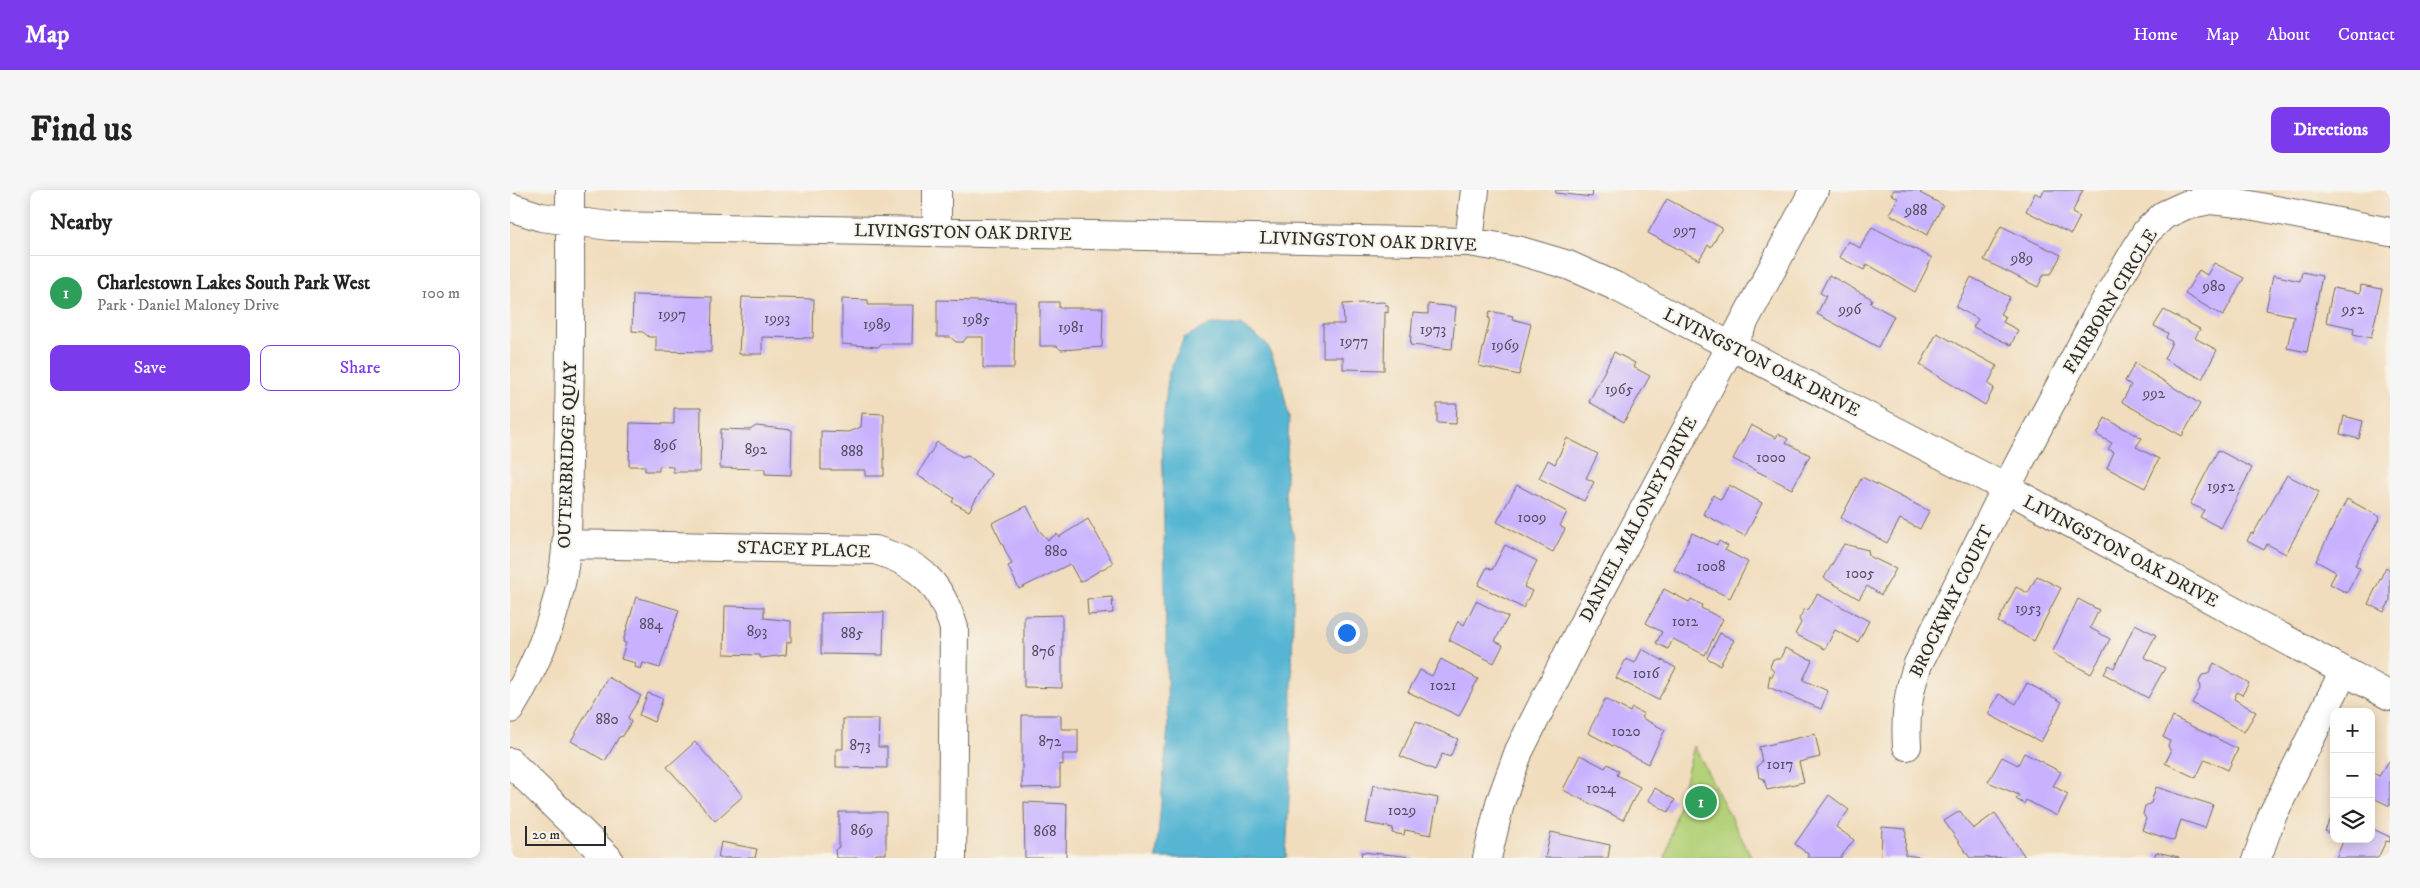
<!DOCTYPE html>
<html lang="en">
<head>
<meta charset="utf-8">
<style>
  body { margin:0; font-family:"IM FELL DW Pica",serif; background:#f6f6f6; color:#222 }
  .controls { position:absolute; right:15px; bottom:15px; display:grid; overflow:hidden; border-radius:10px; box-shadow:0 2px 12px #0003 }
  .controls button { width:45px; height:45px; display:grid; place-items:center; padding:0; border:0; border-bottom:1px solid #e0e0e0; background:#fff; color:#222; font:25px sans-serif }
  .scale { position:absolute; left:15px; bottom:12px; width:81px; box-sizing:border-box; padding-left:5px; border:2px solid #2b2b2b; border-top:0; font-size:14px; line-height:18px; white-space:nowrap; color:#2b2b2b; -webkit-text-stroke:4px #f7f3e8; paint-order:stroke }
  .you { position:absolute; left:836px; top:442px; width:18px; height:18px; margin:-12px; border:4px solid #fff; border-radius:50%; background:#1a73e8; box-shadow:0 0 0 8px #1a73e833 }
  .badge { display:grid; place-items:center; width:32px; height:32px; border-radius:50%; background:#7c3aed; color:#fff; font-size:16px; font-weight:700 }
  .pin { position:absolute; translate:-50% -50%; border:2px solid #fff; box-shadow:0 1px 5px #0006 }
  .list { margin:0; padding:0; list-style:none }
  h2 { display:flex; justify-content:space-between; align-items:center; height:65px; margin:0; padding:0 20px; font-size:21px }
  h2 small { font-size:16px; font-weight:400; color:#767676 }
  .list li { display:grid; grid-template-columns:32px 1fr auto; gap:15px; align-items:center; box-sizing:border-box; height:75px; padding:0 20px; border-top:1px solid #e0e0e0 }
  .list b { display:block; font-size:19px; white-space:nowrap }
  .list p { margin:0; font-size:16px; white-space:nowrap; color:#767676 }
  .list em { font-size:16px; font-style:normal; color:#767676 }
  .actions { display:flex; gap:10px; padding:15px 20px }
  .actions a { flex:1; padding:11px 0; border:1px solid #7c3aed; border-radius:10px; text-align:center; font-size:18px; color:#7c3aed }
  .actions .main { background:#7c3aed; color:#fff }
  .icon { flex:none; width:28px; height:28px; fill:none; stroke:currentColor; stroke-width:2; stroke-linecap:round; stroke-linejoin:round }
  .map { position:relative; flex:none; width:1880px; height:668px; overflow:hidden; border-radius:10px }
  header { display:flex; align-items:center; gap:30px; box-sizing:border-box; height:70px; padding:0 25px; background:#7c3aed; color:#fff }
  header strong { font-size:24px }
  nav { display:flex; gap:28px; margin-inline-start:auto; font-size:18px }
  .intro { display:flex; align-items:center; justify-content:space-between; box-sizing:border-box; height:120px; padding:0 30px }
  h1 { margin:0; font-size:35px }
  .button { padding:12px 22px; border-radius:10px; background:#7c3aed; color:#fff; font-size:18px; font-weight:700 }
  main { display:flex; gap:30px; padding:0 30px }
  aside { flex:1; background:#fff; border-radius:10px; box-shadow:0 2px 12px #0003 }
  .map>svg:first-child { display:block }
</style>
</head>
<body>
<header>
<strong>Map</strong>
<nav><a>Home</a><a>Map</a><a>About</a><a>Contact</a></nav>
</header>
<div class="intro"><h1>Find us</h1><a class="button">Directions</a></div>
<main>
<aside>
<h2>Nearby<small></small></h2>
<ul class="list">
<li><span class="badge" style="background:#2e9e5b">1</span><div><b>Charlestown Lakes South Park West</b><p>Park · Daniel Maloney Drive</p></div><em>100 m</em></li>
</ul>
<div class="actions"><a class="main">Save</a><a>Share</a></div>
</aside>
<div class="map">
<svg width="1880" height="668" viewBox="0 0 1880 668">
  <rect width="100%" height="100%" fill="#f7f3e8"/>
  <filter id="ink" filterUnits="userSpaceOnUse"><feTurbulence type="fractalNoise" baseFrequency=".02" numOctaves="2"/><feDisplacementMap in="SourceGraphic" scale="10" xChannelSelector="R" yChannelSelector="G"/><feConvolveMatrix kernelMatrix="1 2 1 2 8 2 1 2 1" color-interpolation-filters="sRGB"/></filter>
  <filter id="wash" filterUnits="userSpaceOnUse"><feTurbulence type="fractalNoise" baseFrequency=".0096" numOctaves="4" result="noise"/><feDisplacementMap in="SourceGraphic" scale="20" xChannelSelector="R" yChannelSelector="G"/><feGaussianBlur stdDeviation="1.12" result="paint"/><feColorMatrix in="noise" values="0 0 0 0 0 0 0 0 0 0 0 0 0 0 0 0 0 1.4 0 .05"/><feComposite in="paint" operator="in"/></filter>
  <g filter="url(#wash)">
    <rect width="100%" height="100%" fill="#f1ddbd"/>
    <path fill="#b3d178" stroke="#6f7e52" d="M1184,556l58,112h-87z"/>
    <path fill="#55b5d3" stroke="#40707f" d="M700,134l30,1 27,19 13,32 9,42 -4,78 9,42 -3,219 -5,101h-130l12,-130 -6,-299 7,-57 15,-34z"/>
    <g id="blocks">
      <path fill="#c8b2ff" d="M1046,0h37l-1,7 -37,-4z
        M1384,0h28l-2,3 23,12 -16,30 -38,-21 9,-16 -7,-4z
        M1534,0h39l-11,23 8,4 -9,17 -45,-23 9,-18 6,3z
        M1157,9l55,29 -11,19 -3,-2 -9,15 -51,-27z
        M1491,36l60,29 -10,19h-7l-6,13 -54,-27z
        M1362,37l60,31 -17,34 -48,-28 -3,6 -25,-13 9,-16 12,7z
        M1704,73l30,15 -21,38 -38,-22 14,-24 8,5z
        M1792,82l20,4 -15,76 -20,-4 7,-32 -28,-6 7,-35 27,6z
        M1319,85l43,24 -2,4 24,13 -16,31 -61,-33 9,-18 -6,-3z
        M1461,87l39,20 -10,17 6,3 -3,5 15,8 -7,15 -38,-18 5,-8 -22,-12z
        M1851,95l21,4 -11,49 -18,-4 1,-6 -28,-6 7,-34 27,5z
        M123,105l79,2 -1,55 -55,-1v-14h-7l-6,-5 -11,-1z
        M232,107l72,2 -1,39 -51,-1v17h-23z
        M332,109l26,1v5h45l-1,39h-31l-3,3 -36,-3z
        M427,110l78,2 -1,66h-31v-31h-16l-4,5h-7l-6,-5h-13z
        M530,112h19v6h44l-1,39 -41,3 -4,-4h-17z
        M874,112l1,3h3v8l-3,-1 -1,58 -41,-1v-12h-20v-33h21l-1,-20z
        M918,114l28,3 -4,42 -42,-4 3,-32 15,1z
        M1654,120l36,19 -5,9 22,12 -15,29 -38,-20 8,-17 -6,-4 2,-5 -14,-7z
        M980,121l23,5 -1,3 19,5 -12,51 -40,-9 11,-48h-2z
        M1427,143l60,33 -9,18 6,4 -9,17 -65,-40z
        M1104,162l21,11 -2,4 17,9 -26,46 -35,-20z
        M1625,173l65,41 -18,32 -60,-34 9,-17 -6,-4z
        M927,214h20l-1,20 -19,-1z
        M164,218h27l-1,64h-27v-5l-14,-1v5h-14v-5h-16l1,-43 44,1z
        M352,223l22,1v62h-19v-6h-44v-39l27,1 13,-5z
        M1834,226l19,5 -4,18 -19,-5z
        M1595,228l37,20 -6,9 23,12 -14,29 -38,-20 7,-16 -6,-3 4,-6 -15,-8z
        M1241,235l25,13 2,-4 10,5 -2,4 24,12 -18,34 -59,-30z
        M246,236l36,4 -1,45 -26,-1v-5l-45,-1 1,-39 29,1z
        M1057,248l31,16 -12,24 8,4 -10,19 -45,-23 9,-18 7,4z
        M427,252l25,15 6,-2 23,19 -22,37 -17,-9 2,-4 -37,-23z
        M1708,260l34,18 -31,60 -21,-11 4,-7 -14,-6z
        M1777,285l32,17 -33,62 -19,-10 -3,6 -17,-9 4,-8 2,1z
        M1352,287l67,34 -9,18 -20,-10 -13,24 -46,-25z
        M1007,295l50,27 -7,14 5,3 -12,23 -56,-30z
        M1219,295l33,18 -17,33 -42,-22 10,-19 8,5z
        M1837,309l33,18 -25,48 5,3 -13,25 -17,-9 6,-12 -20,-11z
        M517,316l12,24 9,10 9,-6 2,3 29,-18 25,44 -33,19 -10,-18 -51,25 -11,-23 4,-2 -20,-41z
        M1182,343l25,12 2,-4 9,5 -3,4 23,12 -18,36 -56,-28z
        M1334,354l24,6 1,6 27,13 -15,26 -14,-9 -8,13 -35,-21z
        M995,355l32,16 -13,26 8,4 -9,17 -45,-23 9,-18 5,3z
        M1876,377l4,3v31l-6,11 -16,-8z
        M1527,386l24,12 -27,53 -36,-19 18,-35 12,6z
        M1154,399l25,13 2,-3 11,6 -1,3 22,11 -18,36 -32,-16 -5,10 -12,-6 6,-11 -16,-9z
        M1307,404l52,27 -11,21 -23,-12 -10,19 -30,-15 6,-11 -2,-4 5,-9 5,-1z
        M126,407l43,13 -19,58 -17,-5 -2,6 -6,-2 1,-4 -15,-4 5,-16 -3,-1z
        M602,407l1,16 -25,2 -1,-16z
        M1568,409l21,11 -9,18 20,11 -19,35 -39,-21z
        M966,411l32,16 -13,24 8,4 -9,18 -45,-23 9,-19 6,4z
        M215,416l39,1v11l27,3v21h-4l-1,13 -25,3 -2,-3 -35,-1z
        M374,422l-1,43 -62,-1v-41z
        M552,425v73l-38,-1v-71z
        M1625,434l21,11 -12,22 21,11 -17,30 -44,-24 5,-9 5,3z
        M1210,443l14,7 -14,25 -13,-7z
        M1275,458l27,12 -9,20 25,11 -7,18 -53,-22 2,-12 2,2 2,-5 -4,-5 3,-8h7z
        M1132,459l34,19 -18,32 -42,-22 10,-19 9,4z
        M931,469l37,20 -19,37 -51,-24 12,-22 12,6z
        M1704,473l35,20 -7,12 -5,-3 -3,7 22,13 -12,20 -52,-29 8,-14 -1,-7 3,-7 6,-1z
        M98,487l33,19 -13,21 3,5 -8,14 -4,1 -14,24 -34,-20z
        M1517,493l35,19 -21,40 -53,-28 11,-20 17,10z
        M138,503l15,6 -9,23 -15,-7z
        M1095,509l25,13 2,-4 12,6 -2,4 23,12 -17,34 -60,-31z
        M512,525h39v14h17v25h-15v11l-3,-1v23l-38,1z
        M1663,527l65,32 -10,21 -23,-11 -9,19 -31,-15 6,-11 -3,-6 2,-5 -7,-4z
        M333,529h36l-1,28h9v21l-51,-1v-18h7z
        M906,531l42,18 -8,18 -8,-3 -7,16 -35,-14z
        M1305,544l5,23 -21,5 5,20 -37,8 -3,-11 -5,-2 -2,-11 5,-4 -3,-15z
        M185,552l48,54 -28,25 -48,-54z
        M1514,563l37,19 -8,14 15,8 -11,22 -31,-16 -2,4 -8,-5 3,-4 -31,-13 14,-25 16,8z
        M1070,565l25,13 3,-4 11,7 -2,4 23,12 -17,33 -60,-30z
        M1880,570v46l-19,-9v-25l8,4z
        M863,595l65,13 -7,37 -26,-5 -1,5 -12,-2 1,-5 -27,-5z
        M1646,597l57,18 -8,23 -24,-8 -7,21 -32,-11 4,-11 -3,-5 2,-8 6,-3z
        M1145,598l20,12 -7,12 -20,-12z
        M1319,605l20,15 -13,17 18,13 -14,18h-32v-4l-13,-10z
        M514,612l43,2 -1,54h-41z
        M1450,621l13,18 22,-16 30,44 -55,1 -26,-37z
        M1824,621v24l-9,-4z
        M329,622h47v42h-10v4h-40l-1,-8 4,-3z
        M1372,637l24,2 -1,26 23,3h-47z
        M1861,638l19,9v5l-4,-1 -8,17h-42l8,-19h27z
        M1041,642l59,13 -2,13h-63z
        M211,652l36,7 -2,9h-37z
        M852,662l52,5v1h-53z
        M1646,662l23,5v1h-25z"/>
    </g>
  </g>
  <g filter="url(#ink)">
    <use href="#blocks" fill-opacity="0" stroke="#70695e" stroke-width="1"/>
    <g fill="none" stroke-linecap="round" stroke-linejoin="round">
      <defs>
        <path id="street" d="M427,0v41
          M0,17l31,10 69,9 859,16 48,8 51,15 47,21 391,202 384,208
          M959,52l6,-52
          M56,354l309,6c46,14 65,33 79,78l-2,230
          M0,519c23,-38 40,-77 50,-121 10,-42 7,-87 8,-129 3,-90 2,-179 2,-269
          M1397,556c-2,-30 1,-54 11,-82l88,-176 93,-176 47,-80 18,-17 22,-10 24,-5 29,3 151,29
          M0,572l98,96
          M977,668l13,-55 19,-52 64,-127 231,-434
          M1747,668l15,-42 72,-145"/>
      </defs>
      <use href="#street" stroke="#70695e" stroke-width="30"/>
      <use href="#street" stroke="#fff" stroke-width="28"/>
    </g>
  </g>
  <g text-anchor="middle" stroke-width="4" stroke-linejoin="round" paint-order="stroke">
    <g font-size="15" fill="#524d60">
      <text x="1406" y="25">988</text>
      <text x="1175" y="45">997</text>
      <text x="1512" y="73">989</text>
      <text x="1704" y="101">980</text>
      <text x="1340" y="124">996</text>
      <text x="1843" y="124">952</text>
      <text x="162" y="129">1997</text>
      <text x="267" y="133">1993</text>
      <text x="466" y="134">1985</text>
      <text x="367" y="139">1989</text>
      <text x="561" y="142">1981</text>
      <text x="923" y="144">1973</text>
      <text x="844" y="156">1977</text>
      <text x="995" y="160">1969</text>
      <text x="1109" y="204">1965</text>
      <text x="1644" y="208">992</text>
      <text x="155" y="260">896</text>
      <text x="246" y="264">892</text>
      <text x="342" y="266">888</text>
      <text x="1261" y="272">1000</text>
      <text x="1711" y="301">1952</text>
      <text x="1022" y="332">1009</text>
      <text x="546" y="366">880</text>
      <text x="1201" y="381">1008</text>
      <text x="1350" y="388">1005</text>
      <text x="1518" y="423">1953</text>
      <text x="1175" y="436">1012</text>
      <text x="141" y="439">884</text>
      <text x="247" y="446">893</text>
      <text x="342" y="448">885</text>
      <text x="533" y="466">876</text>
      <text x="1136" y="488">1016</text>
      <text x="933" y="500">1021</text>
      <text x="97" y="534">880</text>
      <text x="1116" y="546">1020</text>
      <text x="540" y="556">872</text>
      <text x="350" y="560">873</text>
      <text x="1270" y="579">1017</text>
      <text x="1091" y="603">1024</text>
      <text x="892" y="625">1029</text>
      <text x="352" y="645">869</text>
      <text x="535" y="646">868</text>
    </g>
    <g font-size="18" fill="#2b2b2b" stroke="#f7f3e8">
      <text transform="translate(453 42) rotate(1)" y="6">LIVINGSTON OAK DRIVE</text>
      <text transform="translate(858 51) rotate(2)" y="6">LIVINGSTON OAK DRIVE</text>
      <text transform="translate(1600 111) rotate(-59)" y="6">FAIRBORN CIRCLE</text>
      <text transform="translate(1252 172) rotate(27)" y="6">LIVINGSTON OAK DRIVE</text>
      <text transform="translate(57 265) rotate(-88)" y="6">OUTERBRIDGE QUAY</text>
      <text transform="translate(1128 329) rotate(-62)" y="6">DANIEL MALONEY DRIVE</text>
      <text transform="translate(294 359) rotate(2)" y="6">STACEY PLACE</text>
      <text transform="translate(1611 361) rotate(28)" y="6">LIVINGSTON OAK DRIVE</text>
      <text transform="translate(1441 411) rotate(-64)" y="6">BROCKWAY COURT</text>
    </g>
  </g>
</svg>
<div class="controls">
<button>+</button>
<button>−</button>
<button><svg class="icon" aria-label="layers" viewBox="0 0 24 24"><path d="M12 4l9 5-9 5-9-5zM3 14l9 5 9-5"/></svg></button>
</div>
<div class="scale">20 m</div>
<div class="you"></div>
<div class="pin badge" style="left:1191px;top:612px;background:#2e9e5b">1</div>
</div>
</main>
</body>
</html>
